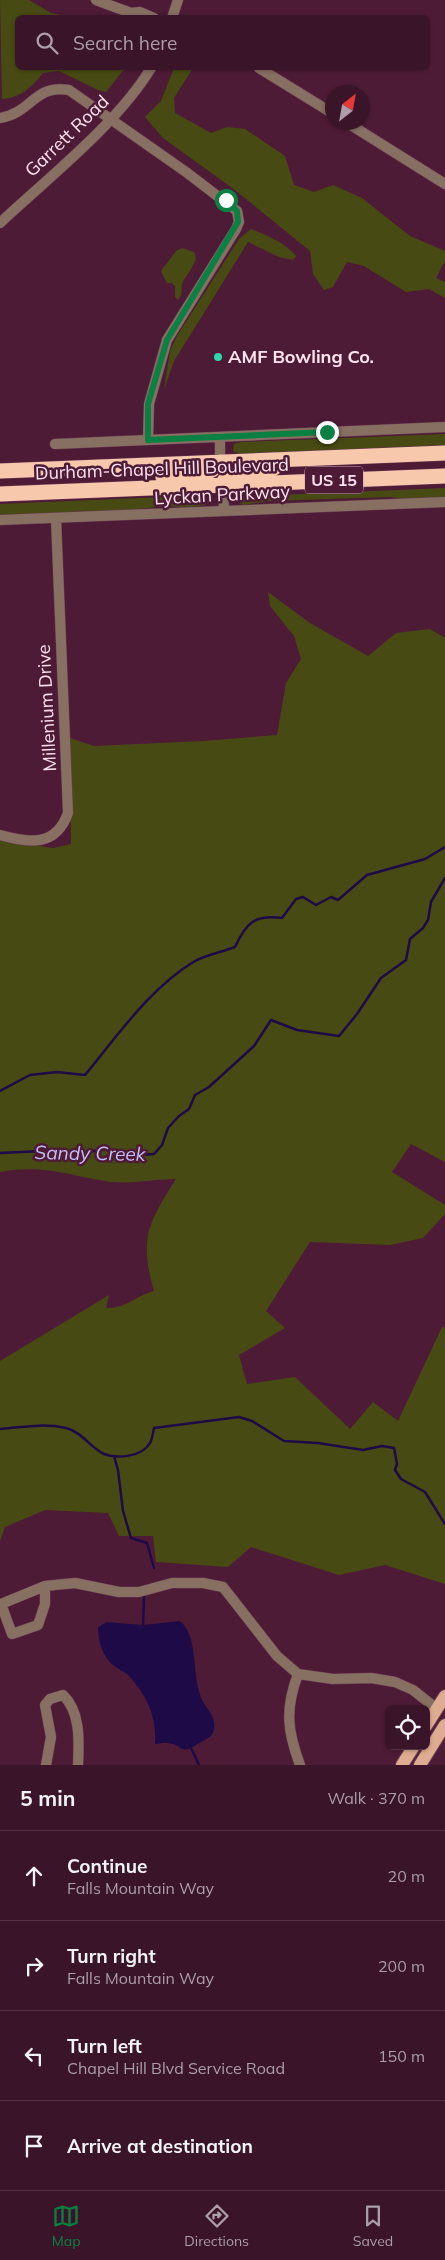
<!DOCTYPE html>
<html lang="en">
<head>
<meta charset="utf-8">
<style>
  body { margin:0; font-family:Mulish,sans-serif; background:#411d30; color:#f1f3f6 }
  .controls { position:absolute; right:15px; bottom:15px; display:grid; overflow:hidden; border-radius:8px; box-shadow:0 1px 4px #0004 }
  .controls button { width:45px; height:45px; display:grid; place-items:center; padding:0; border:0; border-bottom:1px solid #543345; background:#3a1428; color:#f1f3f6; font:25px sans-serif }
  .compass { position:absolute; left:325px; top:85px; width:45px; height:45px; border-radius:50%; background:#3a1428; box-shadow:0 1px 4px #0004; rotate:31deg }
  .stop { position:absolute; width:15px; height:15px; margin:-11px; border:4px solid #0b8043; border-radius:50%; background:#fff }
  .stop.end { background:#0b8043; border-color:#fff; box-shadow:0 1px 5px #0008 }
  .list { margin:0; padding:0; list-style:none }
  h2 { display:flex; justify-content:space-between; align-items:center; height:65px; margin:0; padding:0 20px; font-size:21px }
  h2 small { font-size:16px; font-weight:400; color:#ab9ea8 }
  .list li { display:grid; grid-template-columns:32px 1fr auto; gap:15px; align-items:center; box-sizing:border-box; height:90px; padding:0 20px; border-top:1px solid #543345 }
  .list b { display:block; font-size:19px; white-space:nowrap }
  .list p { margin:0; font-size:16px; white-space:nowrap; color:#ab9ea8 }
  .list em { font-size:16px; font-style:normal; color:#ab9ea8 }
  .icon { flex:none; width:28px; height:28px; fill:none; stroke:currentColor; stroke-width:2; stroke-linecap:round; stroke-linejoin:round }
  .map { position:relative; flex:none; width:445px; height:1765px; overflow:hidden }
  .search { position:absolute; background:#3a1428; box-shadow:0 1px 4px #0004; left:15px; right:15px; top:15px; height:55px; display:flex; align-items:center; gap:12px; box-sizing:border-box; padding:0 18px; border-radius:8px; color:#ab9ea8; font-size:19px }
  .sheet { height:425px; background:#3a1428 }
  nav { display:flex; justify-content:space-around; align-items:center; box-sizing:border-box; height:70px; border-top:1px solid #543345; background:#3a1428; font-size:14px; color:#ab9ea8 }
  nav a { display:grid; justify-items:center; gap:2px }
  nav .on { color:#0b8043 }
  .map>svg:first-child { display:block }
</style>
</head>
<body>
<div class="map">
<svg width="445" height="1765" viewBox="0 0 445 1765">
  <rect width="100%" height="100%" fill="#4e1b36"/>
  <path fill="#484a13" d="M0,0h29l22,13 20,4 -53,1v50h107l-19,24 -8,-2 -39,-19 -16,2c-11,14 -23,25 -41,26z
    M174,68h19l-19,30 1,15 36,20 16,-6 18,2 40,27 9,29 20,7 19,-7 29,13 48,38 35,15v10l-9,17 9,4v16l-16,-9 -23,3 -42,-26 -17,-4 -14,25 -9,3 -11,-16 -3,-23 -75,-61 -72,-52 -18,-21 16,-16z
    M251,229c15,6 35,14 45,27l-3,4 -14,-3 -31,-15 -74,119 -10,29 6,-39 7,-15 62,-97z
    M182,248l12,4 2,6c-3,11 -11,18 -14,26 -1,7 1,10 -4,16l-3,-3v-11l-3,-3h-5l-6,-12 15,-20z
    M445,434v11l-205,9 -7,-3 1,-7 7,-2z
    M445,488v11l-38,1 -16,-3 -122,4 -26,4 -4,-3 2,-5 10,-1z
    M188,496l20,4 -3,5 -17,3 -21,-2 -38,4 -129,5v-11z
    M268,592l42,31 58,33 28,-23 34,-4 15,9v524l-34,-18 -19,28 53,33v9l-22,24 -33,7 -80,-3 -44,69 19,17 -46,27 8,29 48,-7 55,52 23,-27 25,19 44,-94 3,1v256l-60,-19 -46,10 -88,-28 -23,20 -72,-5 -3,-26h-34l-11,-23 -63,-3 -40,17 -5,14v-180l109,-66 -3,13c22,0 27,-11 48,-17 -15,-52 -6,-68 22,-112 -21,0 -43,5 -65,3 -43,-6 -65,-18 -111,-10v-332l53,8 18,-4 -1,-106 24,8 109,-5 74,-6 9,-52 15,-24 -7,-23 -24,-30z"/>
  <path fill="#1f0a48" d="M180,1621c22,19 8,62 27,87 6,7 11,19 4,28 -2,2 -7,4 -10,6 -24,16 -16,2 -34,1 -4,-1 -8,1 -12,1 2,-28 -9,-50 -28,-70 -4,-3 -9,-5 -13,-8 -12,-10 -16,-25 -16,-39l9,-5 36,3z"/>
  <g fill="none" stroke-linecap="round" stroke-linejoin="round">
    <path stroke="#1f0a48" stroke-width="2.5" d="M0,1091l30,-16 27,-3 28,3c32,-39 66,-88 110,-114 11,-6 27,-9 40,-14 11,-24 20,-33 47,-29l14,-19 7,-2 13,8 15,-8 7,3 29,-25 58,-16 20,-12
      M0,1153l43,-2 26,4 37,-6 32,6 16,-1 8,-9 6,-17 11,-12 10,-7 6,-14 14,-8 45,-41 17,-26 26,10 42,6 18,-22 24,-36 25,-18 4,-21 13,-11 5,-8 3,-18 14,-24
      M0,1429c22,-2 44,-6 66,-1 16,4 25,20 38,26 13,5 38,3 46,-11 2,-3 3,-10 4,-15l85,-11 13,4 32,20 34,2 45,7 19,-4 12,2 3,16 -2,6 6,9 24,13 20,32
      M114,1456l4,14 5,41 8,27 16,5 7,25
      M143,1628l1,-31
      M191,1748l8,17"/>
    <defs>
      <path id="minor" d="M96,0l35,13 9,-1 14,6
        M172,18l6,-18
        M259,68l73,45
        M0,118c32,-5 34,-34 69,-28l117,82 51,39 2,11 -3,7 -69,111 -18,64 -1,36
        M346,122l99,62
        M0,223c48,-45 118,-100 151,-155
        M55,444l390,-17
        M220,462v-25
        M223,484l1,26
        M0,520l445,-18
        M0,835c30,8 56,12 68,-22l-12,-294
        M45,1586v18l-7,21 -26,9 -11,-30 44,-18 30,-3 44,9h20l33,-9h31l20,4 54,69 21,18 35,5 38,-1 24,4 18,8 24,19
        M298,1674c-13,35 -11,56 2,91
        M46,1765l5,-28 -6,-32 5,-6 13,-4c18,17 16,47 15,70"/>
      <path id="major" d="M426,1726l19,-30
        M402,1765l12,-19
        M420,1765l25,-40"/>
      <path id="highway" d="M0,471l445,-18
        M163,477c19,-1 47,2 57,-15
        M223,483l6,-9 45,-6
        M0,494l445,-18"/>
    </defs>
    <use href="#minor" stroke="#6a3b54" stroke-width="11"/>
    <use href="#major" stroke="#6a3b54" stroke-width="14"/>
    <use href="#highway" stroke="#6a3b54" stroke-width="16"/>
    <use href="#minor" stroke="#876f61" stroke-width="10"/>
    <use href="#major" stroke="#deac90" stroke-width="12"/>
    <use href="#highway" stroke="#f8c8ad" stroke-width="15"/>
  </g>
  <g fill="none" stroke-linecap="round" stroke-linejoin="round">
    <path stroke="#0b8043" stroke-width="6" d="M226,200l11,11 1,11 -71,118 -19,64v36l179,-8"/>
  </g>
  <circle fill="#2ed4aa" stroke="#4e1b36" stroke-width="2" cx="218" cy="357" r="5"/>
  <g text-anchor="middle" stroke-width="5" stroke-linejoin="round" paint-order="stroke">
    <rect fill="#4e1b36" stroke="#caa8b8" stroke-width="1" x="305" y="466.5" width="58" height="27" rx="4"/>
    <g font-size="16" font-weight="bold" fill="#ffe4ef">
      <text x="334" y="486">US 15</text>
    </g>
    <g font-size="18" fill="#ffe4ef" stroke="#4e1b36">
      <text transform="translate(67 136) rotate(-44)" y="6">Garrett Road</text>
      <text transform="translate(162 469) rotate(-2)" y="6">Durham-Chapel Hill Boulevard</text>
      <text transform="translate(222 495) rotate(-3)" y="6">Lyckan Parkway</text>
      <text transform="translate(47 708) rotate(-93)" y="6">Millenium Drive</text>
    </g>
    <g font-size="18" font-weight="bold" fill="#ffe4ef" stroke="#4e1b36" text-anchor="start">
      <text x="228" y="363">AMF Bowling Co.</text>
    </g>
    <g font-size="19" font-style="italic" fill="#c6bef8" stroke="#4e1b36">
      <text transform="translate(90 1153) rotate(1)" y="7">Sandy Creek</text>
    </g>
  </g>
</svg>
<div class="controls">
<button><svg class="icon" aria-label="locate" viewBox="0 0 24 24"><circle cx="12" cy="12" r="6"/><path d="M12 2v4M12 18v4M2 12h4M18 12h4"/></svg></button>
</div>
<svg class="compass" viewBox="-18 -18 36 36"><path d="M0-13l5 13h-10z" fill="#e53935"/><path d="M0 13l5-13h-10z" fill="#ab9ea8"/></svg>
<div class="stop" style="left:226px;top:200px"></div>
<div class="stop end" style="left:327px;top:432px"></div>
<div class="search"><svg class="icon" aria-label="search" viewBox="0 0 24 24"><circle cx="10" cy="10" r="6"/><path d="M15 15l6 6"/></svg>Search here</div>
</div>
<section class="sheet">
<h2>5 min<small>Walk · 370 m</small></h2>
<ul class="list">
<li><svg class="icon" aria-label="ahead" viewBox="0 0 24 24"><path d="M12 20V5M6 11l6-6 6 6"/></svg><div><b>Continue</b><p>Falls Mountain Way</p></div><em>20 m</em></li>
<li><svg class="icon" aria-label="right" viewBox="0 0 24 24"><path d="M7 20v-9h11M14 6l5 5-5 5"/></svg><div><b>Turn right</b><p>Falls Mountain Way</p></div><em>200 m</em></li>
<li><svg class="icon" aria-label="left" viewBox="0 0 24 24"><path d="M17 20v-9H6M10 6l-5 5 5 5"/></svg><div><b>Turn left</b><p>Chapel Hill Blvd Service Road</p></div><em>150 m</em></li>
<li><svg class="icon" aria-label="arrive" viewBox="0 0 24 24"><path d="M6 21V4h12l-3 4 3 4H6"/></svg><div><b>Arrive at destination</b></div></li>
</ul>
</section>
<nav>
<a class="on"><svg class="icon" aria-label="map" viewBox="0 0 24 24"><path d="M3 6l6-2 6 2 6-2v14l-6 2-6-2-6 2zM9 4v14M15 6v14"/></svg>Map</a>
<a><svg class="icon" aria-label="directions" viewBox="0 0 24 24"><path d="M12 3l9 9-9 9-9-9zM9 14v-3h6M13 9l2 2-2 2"/></svg>Directions</a>
<a><svg class="icon" aria-label="saved" viewBox="0 0 24 24"><path d="M7 4h10v16l-5-4-5 4z"/></svg>Saved</a>
</nav>
</body>
</html>
